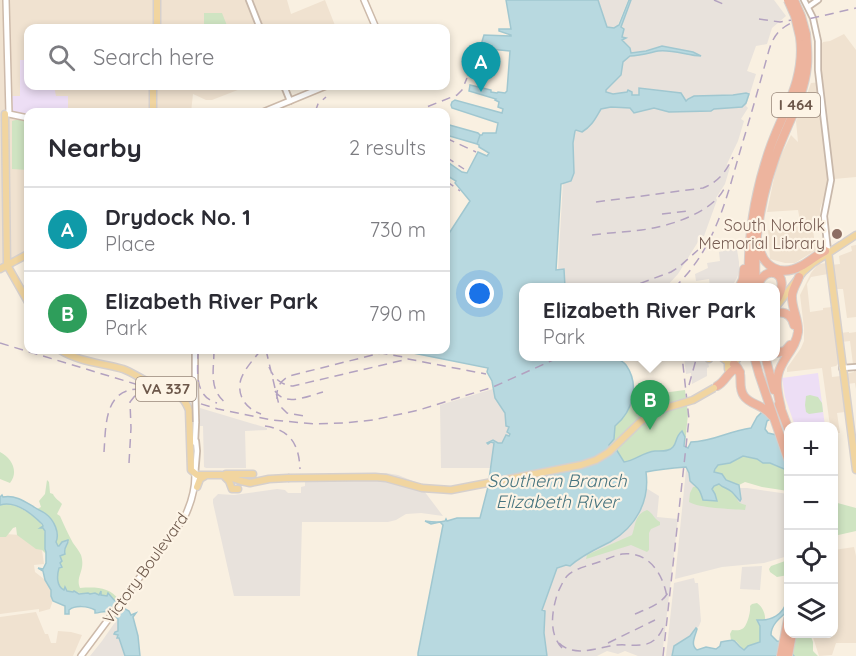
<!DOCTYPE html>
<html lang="en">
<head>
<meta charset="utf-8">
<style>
  body { margin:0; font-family:Quicksand,sans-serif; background:#f2f2f3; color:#2b2b33 }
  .controls { position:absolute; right:18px; bottom:18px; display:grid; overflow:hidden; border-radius:12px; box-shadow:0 3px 9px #0003 }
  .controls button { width:54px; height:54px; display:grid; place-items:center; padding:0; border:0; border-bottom:2px solid #e1e1e2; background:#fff; color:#2b2b33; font:30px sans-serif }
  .you { position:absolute; left:480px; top:294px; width:21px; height:21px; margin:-15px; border:4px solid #fff; border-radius:50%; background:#1a73e8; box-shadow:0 0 0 9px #1a73e833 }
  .badge { display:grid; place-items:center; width:39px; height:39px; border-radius:50%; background:#d67352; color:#fff; font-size:20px; font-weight:700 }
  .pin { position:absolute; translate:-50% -50px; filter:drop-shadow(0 2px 3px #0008) }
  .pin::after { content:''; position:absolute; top:32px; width:21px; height:18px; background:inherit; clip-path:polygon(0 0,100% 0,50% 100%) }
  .popup { position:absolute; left:519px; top:283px; width:261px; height:78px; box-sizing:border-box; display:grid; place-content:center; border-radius:12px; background:#fff; filter:drop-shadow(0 2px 4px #0005); font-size:20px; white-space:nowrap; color:#7c7c81 }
  .popup b { font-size:22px; color:#2b2b33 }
  .popup::after { content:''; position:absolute; left:50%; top:100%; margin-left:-12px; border:12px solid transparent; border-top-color:#fff }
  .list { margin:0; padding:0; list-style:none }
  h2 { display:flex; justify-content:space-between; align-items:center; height:78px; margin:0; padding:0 24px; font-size:26px }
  h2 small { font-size:20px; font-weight:400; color:#7c7c81 }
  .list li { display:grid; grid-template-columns:39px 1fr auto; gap:18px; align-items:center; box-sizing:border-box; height:84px; padding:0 24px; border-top:2px solid #e1e1e2 }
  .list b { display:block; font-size:22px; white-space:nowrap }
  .list p { margin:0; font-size:20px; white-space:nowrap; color:#7c7c81 }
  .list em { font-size:20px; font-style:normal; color:#7c7c81 }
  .icon { flex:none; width:33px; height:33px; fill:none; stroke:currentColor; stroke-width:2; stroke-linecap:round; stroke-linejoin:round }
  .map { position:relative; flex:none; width:856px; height:656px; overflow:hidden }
  .search { position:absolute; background:#fff; box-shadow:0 3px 9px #0003; left:24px; top:24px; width:426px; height:66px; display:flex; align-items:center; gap:15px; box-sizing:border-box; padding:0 21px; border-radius:12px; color:#7c7c81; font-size:22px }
  .panel { position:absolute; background:#fff; box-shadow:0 3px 9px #0003; left:24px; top:108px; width:426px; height:246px; border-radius:12px }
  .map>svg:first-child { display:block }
</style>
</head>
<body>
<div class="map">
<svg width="856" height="656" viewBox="0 0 856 656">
  <rect width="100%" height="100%" fill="#f9f0e1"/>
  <path fill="#f0e2d0" d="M0,0h287l4,14 34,-14 11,28h-308v58h220l-36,14h-6l-13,-6 -2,18h-163v139l-28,15z
    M844,34l12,16v127l-22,2 -1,-7 -6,-3v19l-7,21v11l-4,4h-4l4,26 -21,13h-10l-15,-4 -2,-29 33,-4 -3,-16 -31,2 7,-34 5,-19 12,-24 7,7 -2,-21 7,-15 4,-1 -1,-8 5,-14 10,-1 -2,-19 2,-18 2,-3 7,-1z
    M856,245v72l-9,1 -4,-29h-8l-4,-24 9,-1 -1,-8 13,-5 -1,-5z
    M827,263l1,11 -17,3 -4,7 3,28 13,-2v-2l9,-1 7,56 -3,3 -5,1 1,10 9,-1 4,36 -8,1 3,20h-6v-7h-4l-8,-58 -35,4v-4l14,-20 3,-7v-13l-4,-33 11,-22 7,-9z
    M849,332v1l7,-1v57l-1,-6 -8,1 -2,-10 9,-2 -4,-31 -9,1 -1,-9z
    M5,534l15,1 22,15 2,14 -10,1 1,7 9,7 7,11 1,13 -2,6 -11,3v-3l-39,5v-79z
    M854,547l2,9v87h-20l-4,12 -13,1 -7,-22h22v-84z
    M36,612l9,22h3l3,9h5l2,-12 13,1 11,3 -9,21h-73v-39z"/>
  <path fill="#e8e2dc" d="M568,0h60l-11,27 2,1 12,-28h143l12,16 -14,12 -5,16 -11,2 -9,25 9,3 -10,32 2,2 -7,11 3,2 -6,20 -11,23 3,3 -5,17 -9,14 1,2 -13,36 -3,1 -23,37 -12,13 -109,1 7,-125z
    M736,243l3,19v10l-2,6 -5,8 -22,1 -1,-8 -13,2 -1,-7 13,-6 -1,-5 13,-2 -1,-9 9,-2 -1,-6z
    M684,357h23l2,10 -2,1v8l-15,8 -1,-11 -5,1z
    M496,388l19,31 -8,25 -16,24h-50l-1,-63z
    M200,408l67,20v2l-22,1 1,37h-40l-2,-1 -1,-41h-3z
    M686,470l52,18h9l41,6v62l-24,7 -42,4 -47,12z
    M386,473l12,2 20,8 25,33 -22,-3 -15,1 -10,6 -8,2h-86l-2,74h-66l-21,-93v-4l5,-5 16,1 43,-6 8,1 3,3h13v-6l4,-1v-11l2,-1z
    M646,488l13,8 -2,21 21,2 -16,137h-24l-13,-5 -7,3 -11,-3 -10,5h-57l-10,-43 16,-43 26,-6 6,-4z
    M762,566l-2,24 -20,-1 2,-22z
    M694,578l1,5h3l3,38 -2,5 -9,10 -16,10 -2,10h-6l8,-73z
    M118,618l8,38h-36l12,-15z"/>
  <path fill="#eddef5" d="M20,60h8v26h26l2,10h12v16h-40v3l-17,-4v-15h9z
    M818,373l7,53h-30l-10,-29 -3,-19z"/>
  <path fill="#cfe4c2" d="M204,13h18l6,15h-24z
    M19,119l9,2v49l-16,-1v-48z
    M685,390l3,24 -3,30c-18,10 -42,17 -62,18l-14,-14v-3l5,-19 18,-29z
    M810,395l8,2 4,6 1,9 -14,2 -3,-2 -1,-7 1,-9z
    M0,452c12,6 19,20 10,31l-10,-4z
    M743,456l14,3 5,3 8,1 14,6 4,-2v24l-26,-4 -17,-5 -6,3 -13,-5 -4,-6 -8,-2 4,-7 12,-2z
    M47,480l2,2 1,11 3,1c2,5 6,6 9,10l-5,10 3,2c4,9 8,18 13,27 3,4 6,8 8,12 5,16 -6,21 -1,33 16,-1 30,-1 39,12l-1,5 -8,-9c-9,0 -29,-1 -36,-5l-2,1 -5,-1 -2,-2 -1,1 -5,-4c-1,-6 -3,-15 1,-19v-11l5,-2 -1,-5 5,-8h-4l-7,5 -2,-4 1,-11 -4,-4 -2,-7 -14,-11 4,-2 -2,-6 6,-7z
    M719,484c4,4 9,3 13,7 7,7 3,12 14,14l-1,5c-14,-1 -46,-2 -56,-8l1,-9 3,-6 4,-1 5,7 1,7 13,1 -1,-7 -3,-5 2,-3z
    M834,502l22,6v23l-22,5z
    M6,503c12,2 35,15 38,27 2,7 1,16 2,24l-4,-4 -6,-1 -19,-14 -1,-8 -3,1 -7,9h-6v-32z
    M647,510c6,3 7,9 13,12v3l-9,4 -2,4v17l-2,2 -16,-7 -45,14 1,-4 4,-2 41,-18c4,-10 2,-20 15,-25z
    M788,560v15l-11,2 -7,-5 -1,-3 2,-3z
    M757,603c5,3 9,11 8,18l-7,-1 2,4v18l-12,4 -4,4 -8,-9 -5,-1 -1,-6 2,-4c3,0 7,1 10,-1 5,-2 9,-18 8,-23l2,-2z
    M796,634h14l3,8v9l5,5h-24l-3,-2z"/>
  <path fill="#b8d9e0" stroke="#a0c7d0" stroke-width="1.5" d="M506,0h92l9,27 7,1 5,-3 10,-25h2l-10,27 3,2 -2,8 4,1 -4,2 8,8 1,5 15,-2 16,-5 31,6 8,4c-12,0 -29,-7 -43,-5 -9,2 -18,5 -28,5l-7,6 -2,13 -15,15v2l7,2 14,-2 1,-2 4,2v3h7v-7l42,5 5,8 2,-2 6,-3 39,-1 13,-2 3,1 -3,9 -4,4 -28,2 -3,2 -42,1 -15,-4 -20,5 -4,-5 -19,-1 -10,2c-6,10 -9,17 -19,23l-6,-2 -1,1 -2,12 1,30 -3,8 -10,3 -5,86 8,-1 1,18 -41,1v68l90,1c4,2 9,4 12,8 14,20 7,46 -11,61l-1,13 -5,6 1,3 6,1 8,13c11,-1 19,-10 31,-11 6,0 14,1 18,-4 4,-4 2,-10 9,-16l3,6 -1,9 4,2 3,-6c22,0 37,-11 60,-14l6,-11 10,-10 5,11 -5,3 -2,8 3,4 13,3 4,6 3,1v24l-4,2 -14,-6h-7l-6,-4 -14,-3 -13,7 -12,2 -3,4 -1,3 8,2 4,6 13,5 2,14 -1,2c-3,-3 -5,-6 -8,-9 -4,-4 -9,-4 -13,-8l-5,2 -2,3 3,5 2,7 -14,-1c-4,-13 -4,-10 -13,-19l-1,-8 -3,-6c-14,1 -26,2 -40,5 4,29 -10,55 -36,70 -14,7 -28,13 -40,24l-4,-1 -9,3 -15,42 3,1 -1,22 3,23h-129v-3l25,-128 -3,-3 -9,2 -6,-3c6,1 14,2 20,0l1,-2 1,2 10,-3h23l8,-31 6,-44 -3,-1 -3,2 -1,-1 6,-3 5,3h4l4,-8 3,1 1,-2 -3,-2 2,-5 -3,-1 -1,-13 -10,-15 -3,-17 -5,-9 1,-4 -90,-18h48v-112l24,-37 -15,-18 1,-2 -10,-6v-14l16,11 5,1 11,-21 9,4 2,-3 -10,-6v-2l-2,-1 -31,-9v-11l32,9 2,2 -3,9 3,-9h2l1,-2h13l2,-10 -46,-15 -1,-3 1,-3 3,-2 47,13 1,-4 -5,-2 1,-5 -4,-2 1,-1 -27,-8 1,-6 21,5v2l6,1 1,-1 7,1 2,-2 3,-40 -30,-3 4,-13 27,1v-1l-12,-4v-2h12z
    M2,495l1,2c13,-2 21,4 31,10 4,3 10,5 12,7 8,6 14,19 10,28l2,4h1l3,-4 6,-2c1,4 -5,7 -3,14l-5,2 2,5 -2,2 2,4 -3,1c-2,7 -3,18 5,22l1,-3 2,4 6,1 1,-1 5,3 9,-1 2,1 5,-1 4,2 2,-4v4l6,1 1,-3 6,7 2,1 2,4 11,6 2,4 5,-2 -3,4 5,19 2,20h-15l-6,-18h-2l1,-3 -4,-1 1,-2 3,-1v-12l-7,-7c-8,-2 -10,1 -16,1v-3c-7,-4 -20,-5 -26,0v4h-4v-8l-12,-5 -2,-5v-6l-6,-10 -2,-9 -5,-3 5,1 3,-6v-11l-1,-3v-18l-2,-3h-3l3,-2 -1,-2c-10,-10 -27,-24 -42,-19v-8z
    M788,600v11c-7,6 -17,13 -17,24l6,6 5,1 12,14h-122l2,-10 16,-10 6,-8 1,1c-2,8 -7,16 0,21l9,-3 10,2 4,-3 1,-4c19,-4 10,-1 23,8l4,-4 12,-4v-16l-3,-6c14,1 26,-5 30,-19z"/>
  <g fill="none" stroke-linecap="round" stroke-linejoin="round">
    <defs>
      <path id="tertiary" d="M249,0l11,28
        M804,0l9,18 5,23v29l13,110 -7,36 4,35
        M808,7l10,-7
        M284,86l6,15
        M195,350v32
        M842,368l14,-1
        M195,443l1,-21
        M195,475l2,-24 -1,-10"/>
      <path id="secondary" d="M6,0l3,114 19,4
        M364,0l12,28
        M263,112l63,-26
        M81,656l103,-138c7,-14 11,-27 11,-43"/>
      <path id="primary" d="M157,0v28
        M153,86v26
        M5,114l2,151 21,37
        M828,251l28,219
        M0,269l28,-15
        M776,307l27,-35 10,-9 43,-28
        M60,350c19,12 42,13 63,19 11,4 19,11 30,15 16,6 29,7 36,26l2,60 6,5h24
        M709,356v3
        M720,356l8,6v7
        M732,367l7,-11
        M226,474h27
        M223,475l18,6 9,2 19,-4 19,-1
        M225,477l4,4 3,8h6
        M197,487l3,-8 5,-3"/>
      <path id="motorway" d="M759,245c3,22 22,32 42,21 8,-4 15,-11 24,-15
        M758,286c6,-23 36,-15 18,15
        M739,288l4,-9 1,-10
        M749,288c-2,-47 5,-93 20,-137 13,-39 37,-70 31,-114
        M756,288c-3,-43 4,-87 18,-127 10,-32 30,-62 33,-95 1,-11 0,-22 -1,-32
        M776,313c10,-2 16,3 18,12
        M776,353l9,-2 5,-6
        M754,356l5,18 29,85
        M765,356l9,34
        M734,364c12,10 2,21 10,32 6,9 19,8 28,20
        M717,386c8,-4 11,-14 18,-17l5,3
        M779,404l9,24
        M781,408c-2,-10 -6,-22 -3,-33 3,-16 18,-26 20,-43 1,-13 -7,-24 -6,-37 1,-7 5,-12 7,-18
        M781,656l7,-37
        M788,656l4,-22"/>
    </defs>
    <use href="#tertiary" stroke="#c8b8aa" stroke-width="8"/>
    <use href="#secondary" stroke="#cdbaaa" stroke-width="8"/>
    <use href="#primary" stroke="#d6d0cd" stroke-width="9"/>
    <use href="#motorway" stroke="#d6d0cd" stroke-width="10"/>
    <use href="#tertiary" stroke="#fff" stroke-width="4.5"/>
    <use href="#secondary" stroke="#fff" stroke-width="5"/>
    <use href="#primary" stroke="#f1d5a0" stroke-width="6"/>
    <use href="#motorway" stroke="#edb49e" stroke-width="8"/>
    <path stroke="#b3a2c0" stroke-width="1.5" stroke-dasharray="9 6" stroke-linecap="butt" d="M714,0l9,4
      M759,19l21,3 12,-2
      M315,112l3,-8 8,-7
      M414,112l43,-17 5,-5 5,-12
      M446,138l30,14
      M446,157l18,12
      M446,181l14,10
      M596,202l107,-14c15,-6 23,-16 30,-31
      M662,214l27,-3
      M592,235c22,-3 45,-3 66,-8 23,-5 57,-18 67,-40
      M626,288l7,-2 38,-14 8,-5 19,-17
      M674,288c41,-39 52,-88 67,-140 10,-33 19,-65 28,-98 4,-13 10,-21 22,-27l65,-15
      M0,343l218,66 54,11 43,4 28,-1 30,-3 46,-10 74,-23 69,-31
      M198,350c0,20 -5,46 19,53
      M214,350c0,21 -6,40 13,54
      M261,350c-7,9 -16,18 -20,29 -5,16 5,30 20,35
      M266,350l13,55 8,8 18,3
      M269,367c5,12 12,18 24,19l115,-27 78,15
      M689,385l8,-29
      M275,391c10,16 33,5 48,1
      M277,399c-1,-11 3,-18 12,-23l92,-23 23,4
      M265,426c26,4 34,19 35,43
      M104,452c2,-27 0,-65 38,-63
      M129,463l2,-35 -1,-26 8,-10 13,-2
      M635,614c14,-6 30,-11 35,-26
      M559,643c13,13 32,7 51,3 23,-5 43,10 55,-23
      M608,643l47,-23
      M562,648c-14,-15 -10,-38 -4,-56 3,-6 5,-11 9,-16 7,-7 20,-10 29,-13 9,-3 17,-7 26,-9 27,-3 41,20 45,43
      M663,656l26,-237 -7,-63"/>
    <defs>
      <path id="tertiary-bridge" d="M195,382l1,40"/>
      <path id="primary-bridge" d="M288,478l87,-1 11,1 36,10 29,2 130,-25 15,-5 13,-8 31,-30 13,-9 13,-5 27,-8 21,-12"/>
      <path id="motorway-bridge" d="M788,0l7,16 5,21
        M794,0l7,16 5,18"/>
    </defs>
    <use href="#tertiary-bridge" stroke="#c8b8aa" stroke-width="8" stroke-linecap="butt"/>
    <use href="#primary-bridge" stroke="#d6d0cd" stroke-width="9" stroke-linecap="butt"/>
    <use href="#motorway-bridge" stroke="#d6d0cd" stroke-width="10" stroke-linecap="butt"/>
    <use href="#tertiary-bridge" stroke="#fff" stroke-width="4.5"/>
    <use href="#primary-bridge" stroke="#f1d5a0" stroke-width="6"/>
    <use href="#motorway-bridge" stroke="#edb49e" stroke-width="8"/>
  </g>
  <circle fill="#8d6e63" stroke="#fdf4e6" stroke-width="2" cx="837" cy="234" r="6"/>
  <g text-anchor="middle" stroke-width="4.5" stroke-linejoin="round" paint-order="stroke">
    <g fill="#fdf4e6" stroke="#98877a" stroke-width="1.5">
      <rect x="772" y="93" width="48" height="24" rx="4.5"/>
      <rect x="136" y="377" width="60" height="24" rx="4.5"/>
    </g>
    <g font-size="15" font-weight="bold" fill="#6d584b">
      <text x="796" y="110">I 464</text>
      <text x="166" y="394">VA 337</text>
    </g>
    <g font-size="16" fill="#785e54" stroke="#fdf4e6" text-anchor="end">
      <text x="825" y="231">South Norfolk<tspan x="825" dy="18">Memorial Library</tspan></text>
    </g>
    <g font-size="16" fill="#6d584b" stroke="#fdf4e6">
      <text transform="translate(145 568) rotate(-54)" y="6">Victory Boulevard</text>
    </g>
    <g font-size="18" font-style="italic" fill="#47747f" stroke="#fdf4e6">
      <text x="557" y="487">Southern Branch<tspan x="557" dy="21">Elizabeth River</tspan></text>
    </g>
  </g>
</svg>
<div class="controls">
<button>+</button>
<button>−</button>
<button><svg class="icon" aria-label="locate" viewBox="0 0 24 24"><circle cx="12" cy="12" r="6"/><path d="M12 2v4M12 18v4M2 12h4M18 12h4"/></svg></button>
<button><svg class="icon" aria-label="layers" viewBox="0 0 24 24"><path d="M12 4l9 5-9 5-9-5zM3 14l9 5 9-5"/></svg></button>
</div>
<div class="you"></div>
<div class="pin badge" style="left:481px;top:92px;background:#0f9aa8">A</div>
<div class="pin badge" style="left:650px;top:430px;background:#2e9e5b">B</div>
<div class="popup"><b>Elizabeth River Park</b>Park</div>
<div class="search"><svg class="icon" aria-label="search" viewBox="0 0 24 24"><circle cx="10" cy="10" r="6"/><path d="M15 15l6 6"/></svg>Search here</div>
<section class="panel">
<h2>Nearby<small>2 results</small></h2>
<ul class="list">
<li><span class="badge" style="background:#0f9aa8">A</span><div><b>Drydock No. 1</b><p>Place</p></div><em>730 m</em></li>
<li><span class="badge" style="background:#2e9e5b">B</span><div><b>Elizabeth River Park</b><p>Park</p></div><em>790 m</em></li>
</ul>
</section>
</div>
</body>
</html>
